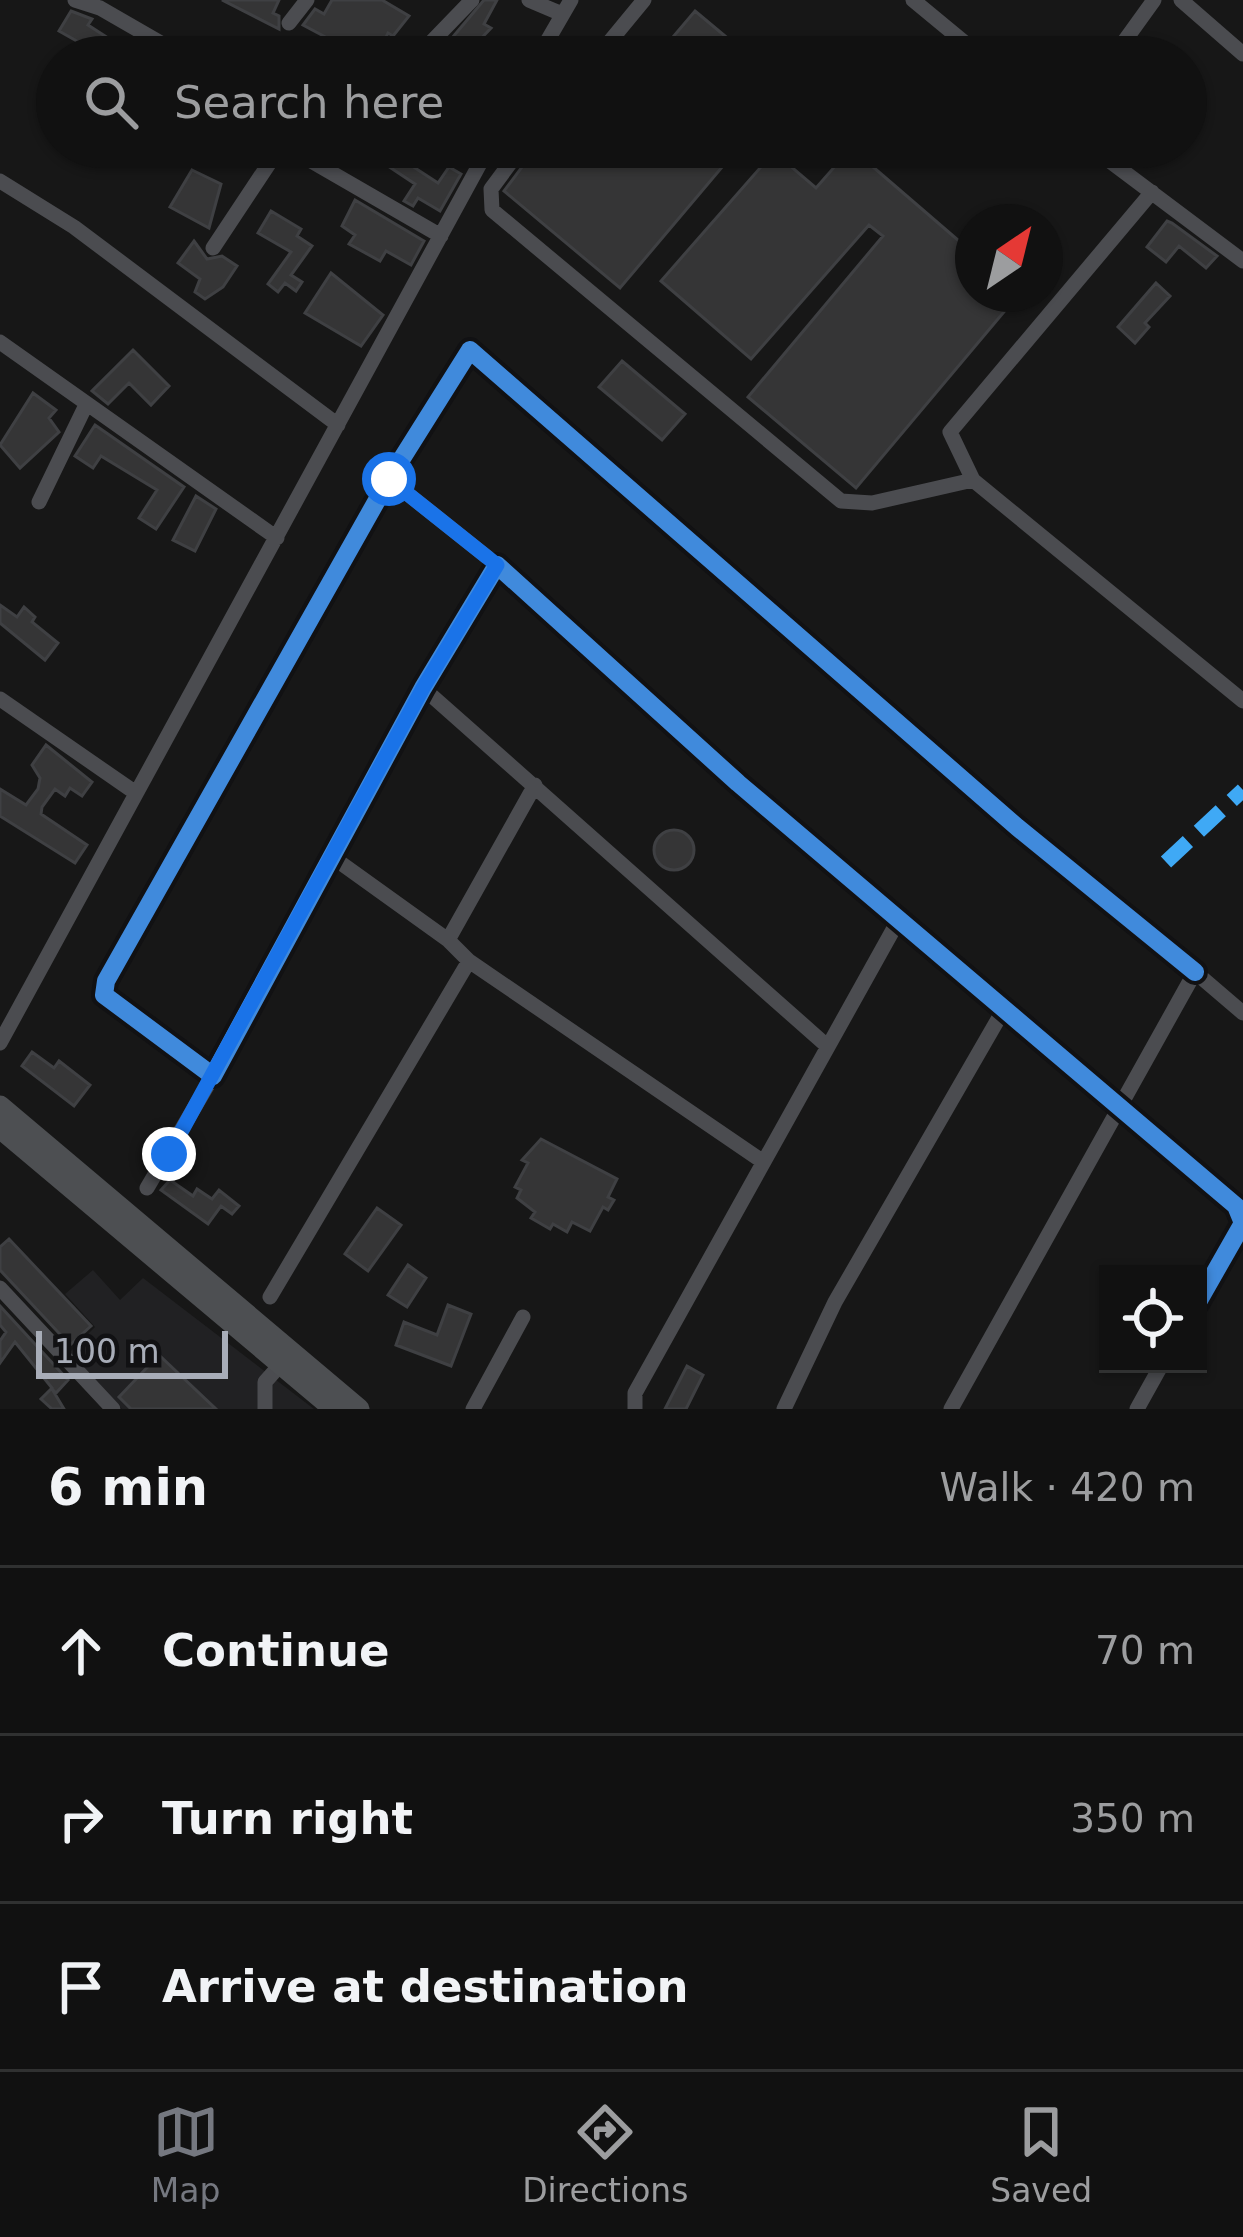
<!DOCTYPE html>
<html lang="en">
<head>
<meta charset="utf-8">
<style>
  body { margin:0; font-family:"DejaVu Sans",sans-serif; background:#1e1f1f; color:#f1f3f6 }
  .controls { position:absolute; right:36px; bottom:36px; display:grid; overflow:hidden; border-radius:0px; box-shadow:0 3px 9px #0004 }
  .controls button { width:108px; height:108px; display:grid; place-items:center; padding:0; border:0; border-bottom:3px solid #303131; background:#111; color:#f1f3f6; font:60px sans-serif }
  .compass { position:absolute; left:955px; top:204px; width:108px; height:108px; border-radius:50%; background:#111; box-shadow:0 3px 9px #0004; rotate:35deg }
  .scale { position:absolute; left:36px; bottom:30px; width:192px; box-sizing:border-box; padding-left:12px; border:6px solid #a8adb8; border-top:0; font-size:33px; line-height:42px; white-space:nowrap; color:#a8adb8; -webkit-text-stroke:9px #111113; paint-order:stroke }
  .stop { position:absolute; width:36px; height:36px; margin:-27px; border:9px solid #1a73e8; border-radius:50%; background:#fff }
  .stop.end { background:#1a73e8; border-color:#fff; box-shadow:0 3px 12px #0008 }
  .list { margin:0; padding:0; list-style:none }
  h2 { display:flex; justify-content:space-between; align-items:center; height:156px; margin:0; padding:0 48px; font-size:51px }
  h2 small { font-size:39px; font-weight:400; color:#9c9d9f }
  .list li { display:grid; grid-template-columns:78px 1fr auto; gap:36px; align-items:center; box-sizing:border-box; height:168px; padding:0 48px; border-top:3px solid #303131 }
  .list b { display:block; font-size:45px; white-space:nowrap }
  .list em { font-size:39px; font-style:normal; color:#9c9d9f }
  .icon { flex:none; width:66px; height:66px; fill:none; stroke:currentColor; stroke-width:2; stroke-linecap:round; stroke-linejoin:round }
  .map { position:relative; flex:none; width:1243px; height:1409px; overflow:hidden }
  .search { position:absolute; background:#111; box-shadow:0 3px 9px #0004; left:36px; right:36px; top:36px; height:132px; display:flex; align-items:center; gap:30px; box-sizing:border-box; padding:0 42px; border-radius:66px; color:#9c9d9f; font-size:45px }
  .sheet { height:660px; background:#111 }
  nav { display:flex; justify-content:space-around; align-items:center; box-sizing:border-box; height:168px; border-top:3px solid #303131; background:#111; font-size:33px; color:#9c9d9f }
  nav a { display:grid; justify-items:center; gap:6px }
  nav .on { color:#757880 }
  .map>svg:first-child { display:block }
</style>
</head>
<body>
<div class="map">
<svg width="1243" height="1409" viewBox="0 0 1243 1409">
  <rect width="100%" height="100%" fill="#171717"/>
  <path fill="#212123" d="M93,1270l27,30 23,-22 171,131h-192l-56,-53 29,-29 -30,-33z"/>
  <path fill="#353536" stroke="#3f4043" stroke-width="3" d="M222,0h57l-6,13 6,3v13z
    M332,0h50l27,16 -16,20 -5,-3 -12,24h-33l5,-8 -45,-24 12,-16 9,5z
    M484,0h13l-13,24 7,4 -21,22 -18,-12z
    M71,11l21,8 -4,6 23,15 -12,17h-26l9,-13 -23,-13z
    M695,11l36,30 -13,16h-62z
    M580,147h159l-119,141 -116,-97 27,-36 10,9 14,-15 14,11z
    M851,148l122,105v41h46l-163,194 -108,-91 135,-161 -14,-11 -118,134 -90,-78 113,-129 42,36z
    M386,149l52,34 11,-16 12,7 -21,37 -22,-13 -5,8 -9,-5 11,-17 -36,-24z
    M192,170l29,14 -12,44 -39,-21z
    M355,200l69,41 -13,24 -25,-14 -6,10 -31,-17 6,-9 -13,-9z
    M271,211l30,18 -4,7 15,10 -21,29 11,7 -6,9 -11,-8 -7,9 -10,-8 23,-32 -33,-19z
    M1167,221l5,2 45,33 -11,12 -27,-22 -13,16 -19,-15z
    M194,241l13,18 15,-3 15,10 -14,21 -18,12 -10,-7 5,-13 -22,-16z
    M331,273l52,42 -22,31 -56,-33z
    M1156,283l14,13 -25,27 4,4 -14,16 -17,-16z
    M133,350l36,36 -18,19 -22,-22 -21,21 -16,-13z
    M622,361l63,53 -23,26 -63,-53z
    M33,393l23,17 -7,8 10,14 -39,36 -20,-23z
    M95,425l89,62 -28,42 -17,-11 18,-28 -56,-34 -8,12 -18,-12z
    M196,496l20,13 -21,42 -22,-11z
    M0,605l17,12 7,-10 11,10 -3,5 26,21 -13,17 -45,-37z
    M46,745l46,37 -10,14 -12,-8 -5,8 -10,-7 -13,18 -1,7 46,31 -12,18 -75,-47v-27l26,16 12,-16 2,-11 -8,-13z
    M654 850a20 20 0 1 1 40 0a20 20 0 1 1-40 0Z
    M32,1052l22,16 5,-7 31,24 -16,21 -52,-40z
    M541,1139l76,40 -9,18 6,3 -6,10 -5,-3 -13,24 -18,-9 -5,10 -14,-8 -3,5 -19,-11 4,-6 -18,-14 4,-8 -6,-3 13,-24 -6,-3z
    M170,1180l23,16 4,-7 15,10 7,-9 20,16 -7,8 -11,-8 -13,18 -47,-34z
    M377,1208l24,17 -33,46 -23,-17z
    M9,1239l82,87 -21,19 -70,-75v-23z
    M408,1265l18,13 -19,29 -19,-12z
    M448,1305l23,9 -20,52 -55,-21 8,-23 33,13z
    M0,1306l68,74 -12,13 -4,-4 12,20h-12l-11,-10 11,-11 -37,-46 -15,21v-22l6,-9 -6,-7z
    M159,1355l57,54h-85l-12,-12z
    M687,1366l16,9 -17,34h-21z"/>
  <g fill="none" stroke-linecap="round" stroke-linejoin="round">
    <path stroke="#4b4c50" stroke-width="15" d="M75,0l25,8 85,49
      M529,0l33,14
      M913,0l69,57
      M1181,0l62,54
      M289,23l18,-23
      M417,57l55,-57
      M538,57l33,-57
      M597,57l47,-57
      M1113,57l41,-57
      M287,147l154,89
      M522,147l-31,42 1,21 349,291 31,2 101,-23 -23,-48 202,-240
      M1091,147l152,114
      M0,181l74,46 264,198
      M213,248l67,-101
      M0,342l277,196
      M389,479l108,86
      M973,480l270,221
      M39,502l46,-95
      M423,688l404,358
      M0,699l133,92
      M535,785l-87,155 21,21 293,200
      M331,856l117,84
      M1195,972l-178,-145 -547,-477 -81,129 -283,502 -2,14 109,81 210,-388 74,-123 241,218 498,423 7,17 -45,79
      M0,1043l489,-896
      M147,1188l66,-112
      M0,1288l113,121
      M270,1297l199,-336
      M265,1409v-27l16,-18
      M473,1409l50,-92
      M635,1409v-16l263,-472
      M784,1409l51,-107 169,-293
      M951,1409l244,-437 48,41
      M1137,1409l25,-45"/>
    <path stroke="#4d4f52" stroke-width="21" d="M0,1106l359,303
      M0,1128l334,281"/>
    <path stroke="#3fa9f5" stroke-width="15" stroke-dasharray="30 15" stroke-linecap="butt" d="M1166,862l77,-72"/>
    <defs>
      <path id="cycleway" d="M1195,972l-178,-145 -547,-477 -81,129 -283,502 -2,14 109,81 210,-388 74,-123 241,218 498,423 7,17 -45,79"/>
    </defs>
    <use href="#cycleway" stroke="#111113" stroke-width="26"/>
    <use href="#cycleway" stroke="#408adc" stroke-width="18"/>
  </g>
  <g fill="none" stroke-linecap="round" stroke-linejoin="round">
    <path stroke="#1a73e8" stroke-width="15" d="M169,1154l254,-466 74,-123 -108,-86"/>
  </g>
</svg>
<div class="controls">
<button><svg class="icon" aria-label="locate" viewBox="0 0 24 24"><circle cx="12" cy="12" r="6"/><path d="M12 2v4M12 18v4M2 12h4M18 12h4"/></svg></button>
</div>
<svg class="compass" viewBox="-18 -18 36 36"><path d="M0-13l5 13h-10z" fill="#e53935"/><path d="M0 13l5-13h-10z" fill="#9c9d9f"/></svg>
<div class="scale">100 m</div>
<div class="stop" style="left:389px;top:479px"></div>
<div class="stop end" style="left:169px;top:1154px"></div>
<div class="search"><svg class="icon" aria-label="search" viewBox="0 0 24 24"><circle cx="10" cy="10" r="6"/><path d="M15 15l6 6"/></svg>Search here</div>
</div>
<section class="sheet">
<h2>6 min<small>Walk · 420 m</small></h2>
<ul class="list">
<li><svg class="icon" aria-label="ahead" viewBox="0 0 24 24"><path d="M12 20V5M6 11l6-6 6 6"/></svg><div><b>Continue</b></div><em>70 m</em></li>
<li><svg class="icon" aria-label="right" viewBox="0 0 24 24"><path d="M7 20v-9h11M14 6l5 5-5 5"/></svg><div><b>Turn right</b></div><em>350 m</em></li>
<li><svg class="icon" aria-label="arrive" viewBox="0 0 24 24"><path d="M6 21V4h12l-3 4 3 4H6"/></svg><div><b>Arrive at destination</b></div></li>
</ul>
</section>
<nav>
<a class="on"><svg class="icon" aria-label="map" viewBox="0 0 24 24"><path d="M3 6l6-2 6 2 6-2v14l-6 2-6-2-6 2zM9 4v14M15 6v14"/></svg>Map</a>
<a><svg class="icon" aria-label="directions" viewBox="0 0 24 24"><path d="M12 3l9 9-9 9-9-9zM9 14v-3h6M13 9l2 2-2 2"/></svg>Directions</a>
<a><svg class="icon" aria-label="saved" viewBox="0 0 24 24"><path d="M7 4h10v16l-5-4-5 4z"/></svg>Saved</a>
</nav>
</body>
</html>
